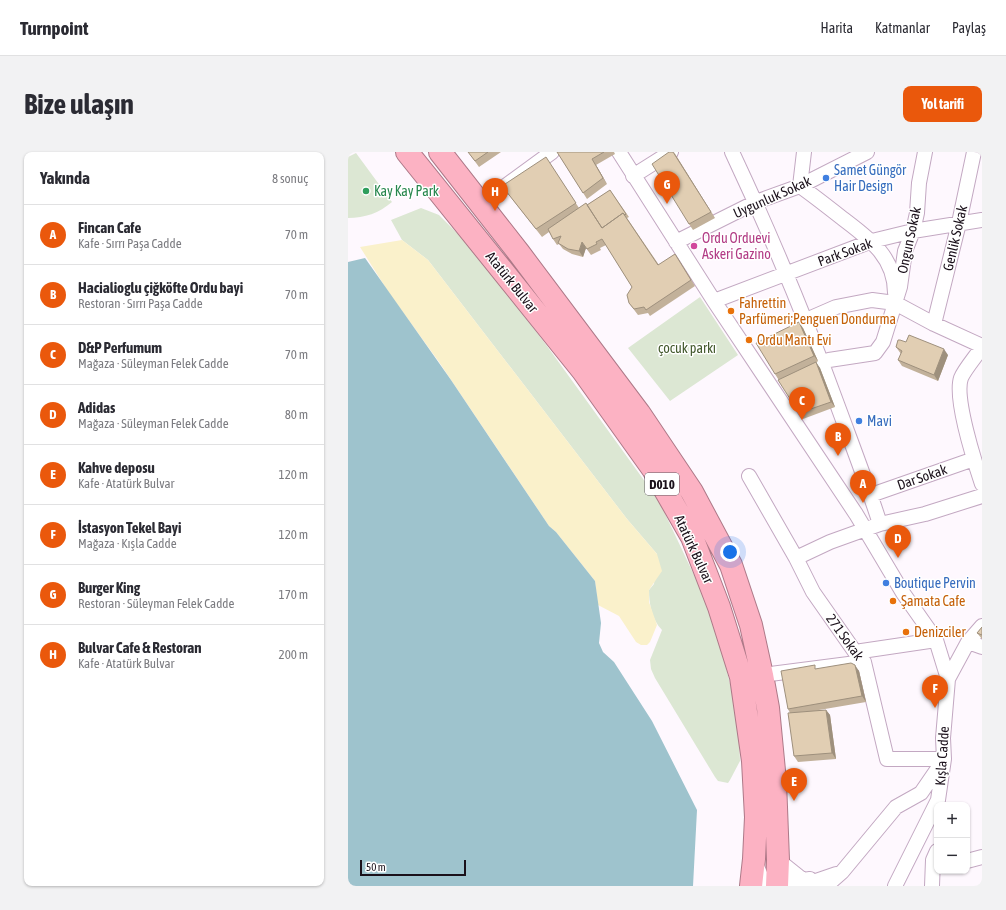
<!DOCTYPE html>
<html lang="tr">
<head>
<meta charset="utf-8">
<style>
  body { margin:0; font-family:"Asap Condensed",sans-serif; background:#f2f2f3; color:#2b2b33 }
  .controls { position:absolute; right:12px; bottom:12px; display:grid; overflow:hidden; border-radius:8px; box-shadow:0 1px 3px #0004 }
  .controls button { width:36px; height:36px; display:grid; place-items:center; padding:0; border:0; border-bottom:1px solid #e1e1e2; background:#fff; color:#2b2b33; font:20px sans-serif }
  .scale { position:absolute; left:12px; bottom:10px; width:106px; box-sizing:border-box; padding-left:4px; border:2px solid #1a101a; border-top:0; font-size:11px; line-height:14px; white-space:nowrap; color:#1a101a; -webkit-text-stroke:3px #fff; paint-order:stroke }
  .you { position:absolute; left:382px; top:400px; width:14px; height:14px; margin:-10px; border:3px solid #fff; border-radius:50%; background:#1a73e8; box-shadow:0 0 0 6px #1a73e833 }
  .badge { display:grid; place-items:center; width:26px; height:26px; border-radius:50%; background:#ea580c; color:#fff; font-size:13px; font-weight:700 }
  .pin { position:absolute; translate:-50% -33px; filter:drop-shadow(0 1px 2px #0008) }
  .pin::after { content:''; position:absolute; top:21px; width:14px; height:12px; background:inherit; clip-path:polygon(0 0,100% 0,50% 100%) }
  .list { margin:0; padding:0; list-style:none }
  h2 { display:flex; justify-content:space-between; align-items:center; height:52px; margin:0; padding:0 16px; font-size:17px }
  h2 small { font-size:13px; font-weight:400; color:#7c7c81 }
  .list li { display:grid; grid-template-columns:26px 1fr auto; gap:12px; align-items:center; box-sizing:border-box; height:60px; padding:0 16px; border-top:1px solid #e1e1e2 }
  .list b { display:block; font-size:15px; white-space:nowrap }
  .list p { margin:0; font-size:13px; white-space:nowrap; color:#7c7c81 }
  .list em { font-size:13px; font-style:normal; color:#7c7c81 }
  .map { position:relative; flex:none; width:634px; height:734px; overflow:hidden; border-radius:8px }
  header { display:flex; align-items:center; gap:24px; box-sizing:border-box; height:56px; padding:0 20px; background:#fff; border-bottom:1px solid #e1e1e2 }
  header strong { font-size:19px }
  nav { display:flex; gap:22px; margin-inline-start:auto; font-size:14px }
  .intro { display:flex; align-items:center; justify-content:space-between; box-sizing:border-box; height:96px; padding:0 24px }
  h1 { margin:0; font-size:28px }
  .button { padding:10px 18px; border-radius:8px; background:#ea580c; color:#fff; font-size:14px; font-weight:700 }
  main { display:flex; gap:24px; padding:0 24px }
  aside { flex:1; background:#fff; border-radius:8px; box-shadow:0 1px 3px #0004 }
  .map>svg:first-child { display:block }
</style>
</head>
<body>
<header>
<strong>Turnpoint</strong>
<nav><a>Harita</a><a>Katmanlar</a><a>Paylaş</a></nav>
</header>
<div class="intro"><h1>Bize ulaşın</h1><a class="button">Yol tarifi</a></div>
<main>
<aside>
<h2>Yakında<small>8 sonuç</small></h2>
<ul class="list">
<li><span class="badge">A</span><div><b>Fincan Cafe</b><p>Kafe · Sırrı Paşa Cadde</p></div><em>70 m</em></li>
<li><span class="badge">B</span><div><b>Hacialioglu çiğköfte Ordu bayi</b><p>Restoran · Sırrı Paşa Cadde</p></div><em>70 m</em></li>
<li><span class="badge">C</span><div><b>D&amp;P Perfumum</b><p>Mağaza · Süleyman Felek Cadde</p></div><em>70 m</em></li>
<li><span class="badge">D</span><div><b>Adidas</b><p>Mağaza · Süleyman Felek Cadde</p></div><em>80 m</em></li>
<li><span class="badge">E</span><div><b>Kahve deposu</b><p>Kafe · Atatürk Bulvar</p></div><em>120 m</em></li>
<li><span class="badge">F</span><div><b>İstasyon Tekel Bayi</b><p>Mağaza · Kışla Cadde</p></div><em>120 m</em></li>
<li><span class="badge">G</span><div><b>Burger King</b><p>Restoran · Süleyman Felek Cadde</p></div><em>170 m</em></li>
<li><span class="badge">H</span><div><b>Bulvar Cafe &amp; Restoran</b><p>Kafe · Atatürk Bulvar</p></div><em>200 m</em></li>
</ul>
</aside>
<div class="map">
<svg width="634" height="734" viewBox="0 0 634 734">
  <rect width="100%" height="100%" fill="#fef8fe"/>
  <path fill="#dce7d3" d="M8,1l36,49c-13,11 -27,16 -44,16v-61z
    M73,56l18,7 38,38 70,93 112,155 53,112 26,102 2,46 -10,19 -2,3 -10,-2 -3,-4 -60,-99 -4,-9 -1,-9 12,-30c-10,-10 -13,-26 -13,-40l5,-6 3,-30 -30,-35 -199,-259 -26,-20 -11,-20z
    M352,145l38,58 -68,46 -42,-53z"/>
  <path fill="#faf1cb" d="M54,88l26,20 199,259 30,35 5,17 -13,19v12l8,23 -7,17 -3,3h-6l-5,-3 -17,-26 -21,-11 -3,-24 -39,-49 -7,-6 -110,-164 -50,-69 -29,-46z"/>
  <path fill="#9ec3cd" d="M17,106l86,122 98,146 7,6 39,49 6,42 -2,20 4,9 11,10 38,59 45,89 -4,76h-345v-624z"/>
  <g fill="none" stroke-linecap="round" stroke-linejoin="round">
    <defs>
      <path id="street" d="M271,0l95,149 142,213 47,79 33,47 12,39
        M384,0c40,85 76,172 108,260 14,38 28,74 40,112
        M456,0l-4,34c14,10 28,21 42,32 26,20 53,38 53,75
        M285,24l38,-24
        M133,52l71,-52
        M328,90l80,-40 44,-16 67,-34
        M366,149l158,-60 41,-10 69,-11
        M449,172l39,-17 36,-7 23,3 39,21 48,22
        M586,172l25,-101 15,-71
        M634,195c-5,8 -18,23 -21,31 -7,20 14,85 21,106
        M467,214l14,-6 46,-7 8,-11 17,-55 5,-36 8,-20 4,-18 2,-30 6,-31
        M401,324l47,82 17,34 42,60 9,10 23,97h57
        M523,343l103,-36
        M448,406l34,-16 50,-18 45,-10 57,-18
        M620,490l14,5
        M507,500l81,-12
        M414,523l102,-13
        M430,708l25,20 7,-1
        M619,709l15,-4
        M408,712l7,17 41,4 32,-11
        M478,734l16,-14 54,-65 25,-14 22,-32
        M547,734l43,-86 6,-41 -1,-21 5,-59 20,-37 14,-16
        M584,734l1,-26 4,-9"/>
      <path id="highway" d="M59,0l176,219 70,98 39,68 27,70 22,70 12,84 3,56 -2,42 -3,27
        M92,0l79,101 120,160 53,79 39,73 20,60 11,50 6,33 7,73 3,79 -1,26"/>
    </defs>
    <use href="#street" stroke="#c3a8c2" stroke-width="16"/>
    <use href="#highway" stroke="#ad7988" stroke-width="24"/>
    <use href="#street" stroke="#fff" stroke-width="14"/>
    <use href="#highway" stroke="#fcb2c3" stroke-width="22"/>
  </g>
  <path fill="#c2b19a" d="M120,0h33l-22,15z
    M209,0h57l1,2 -19,11 11,19 -20,15z
    M326,0l41,66 -22,12 -4,-6z
    M203,13l28,43 8,-3 23,-15 19,27 -2,1 32,47 16,-11 20,32 -45,30 -2,-3 -10,2 -9,-12 3,-16 -26,-42 -6,3 1,2 -10,5 -5,-7 -3,9 -11,-3 -9,-5 -4,-5 -2,1 -4,-6 -4,-7 -7,5 -40,-51z
    M455,176l15,33 -2,2 4,5 15,39 -32,12 -28,-45z
    M558,190l42,13 -10,26 -36,-15 -4,-6 3,-6 -5,-7z
    M634,475v12l-5,-6z
    M469,517l42,2 7,31 -47,8h7l4,5 6,44 -38,3 -4,-6 -4,-43 -2,-4z"/>
  <path fill="#9e907d" d="M325,0l3,4 39,62 -4,-6z
    M244,7l4,6 11,19 -4,-6z
    M234,90l4,6 -3,9 -4,-6z
    M327,102l4,6 16,26 -4,-6z
    M451,170l4,6 15,33 -4,-5z
    M596,197l4,6 -10,26 -4,-6z
    M468,210l4,6 15,39 -4,-5z
    M507,513l4,6 7,31 -4,-6z
    M478,558l4,5 6,44 -4,-6z"/>
  <path fill="#e1ceb3" stroke="#9e907d" d="M120,0h20l-13,9z
    M209,0h47l-12,7 11,19 -20,15z
    M321,0h4l38,60 -22,12 -37,-60z
    M198,5l30,46 -40,26 -34,-43z
    M262,38l16,24 -1,1 -2,-2 -21,15 -15,-23z
    M238,51l16,25 21,-15 35,52 17,-11 16,26 -45,30 -2,-3 -10,2 -5,-6 -2,-8 5,-8 -30,-48 -6,3 1,2 -10,5 -5,-7 -3,9 -11,-2 -10,-6 3,-7 -8,3 -5,-10z
    M451,170l15,34 -39,18 -19,-31z
    M561,183l35,14 -10,26 -36,-15 4,-9 -6,-4 2,-7h2l6,2z
    M468,210l15,40 -32,11 -21,-33z
    M634,475v8l-5,-2z
    M503,511l4,2 7,31 -74,13 -7,-38 34,-6v4z
    M478,558l6,43 -38,3 -6,-43z"/>
  <g fill="#3f7fe0" stroke="#fff" stroke-width="1.5">
    <circle cx="478" cy="26" r="4"/>
    <circle cx="511" cy="269" r="4"/>
    <circle cx="538" cy="431" r="4"/>
  </g>
  <circle fill="#2e9e5b" stroke="#fff" stroke-width="1.5" cx="18" cy="39" r="4"/>
  <circle fill="#d1479c" stroke="#fff" stroke-width="1.5" cx="346" cy="94" r="4"/>
  <g fill="#e8710a" stroke="#fff" stroke-width="1.5">
    <circle cx="383" cy="159" r="4"/>
    <circle cx="401" cy="188" r="4"/>
    <circle cx="545" cy="449" r="4"/>
    <circle cx="558" cy="480" r="4"/>
  </g>
  <g text-anchor="middle" stroke-width="3" stroke-linejoin="round" paint-order="stroke">
    <rect fill="#fff" stroke="#5f585f" stroke-width="1" x="297" y="321" width="34" height="22" rx="3"/>
    <g font-size="13" font-weight="bold" fill="#1a101a">
      <text x="314" y="337">D010</text>
    </g>
    <g font-size="14" fill="#366cbe" stroke="#fff" text-anchor="start">
      <text x="486" y="23">Samet Güngör<tspan x="486" dy="16">Hair Design</tspan></text>
      <text x="519" y="274">Mavi</text>
      <text x="546" y="436">Boutique Pervin</text>
    </g>
    <g font-size="14" fill="#27864d" stroke="#fff" text-anchor="start">
      <text x="26" y="44">Kay Kay Park</text>
    </g>
    <g font-size="14" fill="#1a101a" stroke="#fff">
      <text transform="translate(424 45) rotate(-24)" y="5">Uygunluk Sokak</text>
      <text transform="translate(607 86) rotate(-77)" y="5">Genlik Sokak</text>
      <text transform="translate(561 88) rotate(-78)" y="5">Ongun Sokak</text>
      <text transform="translate(497 100) rotate(-20)" y="5">Park Sokak</text>
      <text transform="translate(164 130) rotate(51)" y="5">Atatürk Bulvar</text>
      <text transform="translate(574 325) rotate(-19)" y="5">Dar Sokak</text>
      <text transform="translate(346 397) rotate(65)" y="5">Atatürk Bulvar</text>
      <text transform="translate(497 485) rotate(54)" y="5">271 Sokak</text>
      <text transform="translate(594 604) rotate(-86)" y="5">Kışla Cadde</text>
    </g>
    <g font-size="14" fill="#b23c85" stroke="#fff" text-anchor="start">
      <text x="354" y="91">Ordu Orduevi<tspan x="354" dy="16">Askeri Gazino</tspan></text>
    </g>
    <g font-size="14" fill="#c56008" stroke="#fff" text-anchor="start">
      <text x="391" y="156">Fahrettin<tspan x="391" dy="16">Parfümeri;Penguen Dondurma</tspan></text>
      <text x="409" y="193">Ordu Mantı Evi</text>
      <text x="553" y="454">Şamata Cafe</text>
      <text x="566" y="485">Denizciler</text>
    </g>
    <g font-size="14" fill="#445a2e" stroke="#fff">
      <text x="339" y="201">çocuk parkı</text>
    </g>
  </g>
</svg>
<div class="controls">
<button>+</button>
<button>−</button>
</div>
<div class="scale">50 m</div>
<div class="you"></div>
<div class="pin badge" style="left:515px;top:351px">A</div>
<div class="pin badge" style="left:490px;top:304px">B</div>
<div class="pin badge" style="left:454px;top:268px">C</div>
<div class="pin badge" style="left:550px;top:406px">D</div>
<div class="pin badge" style="left:446px;top:649px">E</div>
<div class="pin badge" style="left:587px;top:556px">F</div>
<div class="pin badge" style="left:319px;top:52px">G</div>
<div class="pin badge" style="left:147px;top:59px">H</div>
</div>
</main>
</body>
</html>
